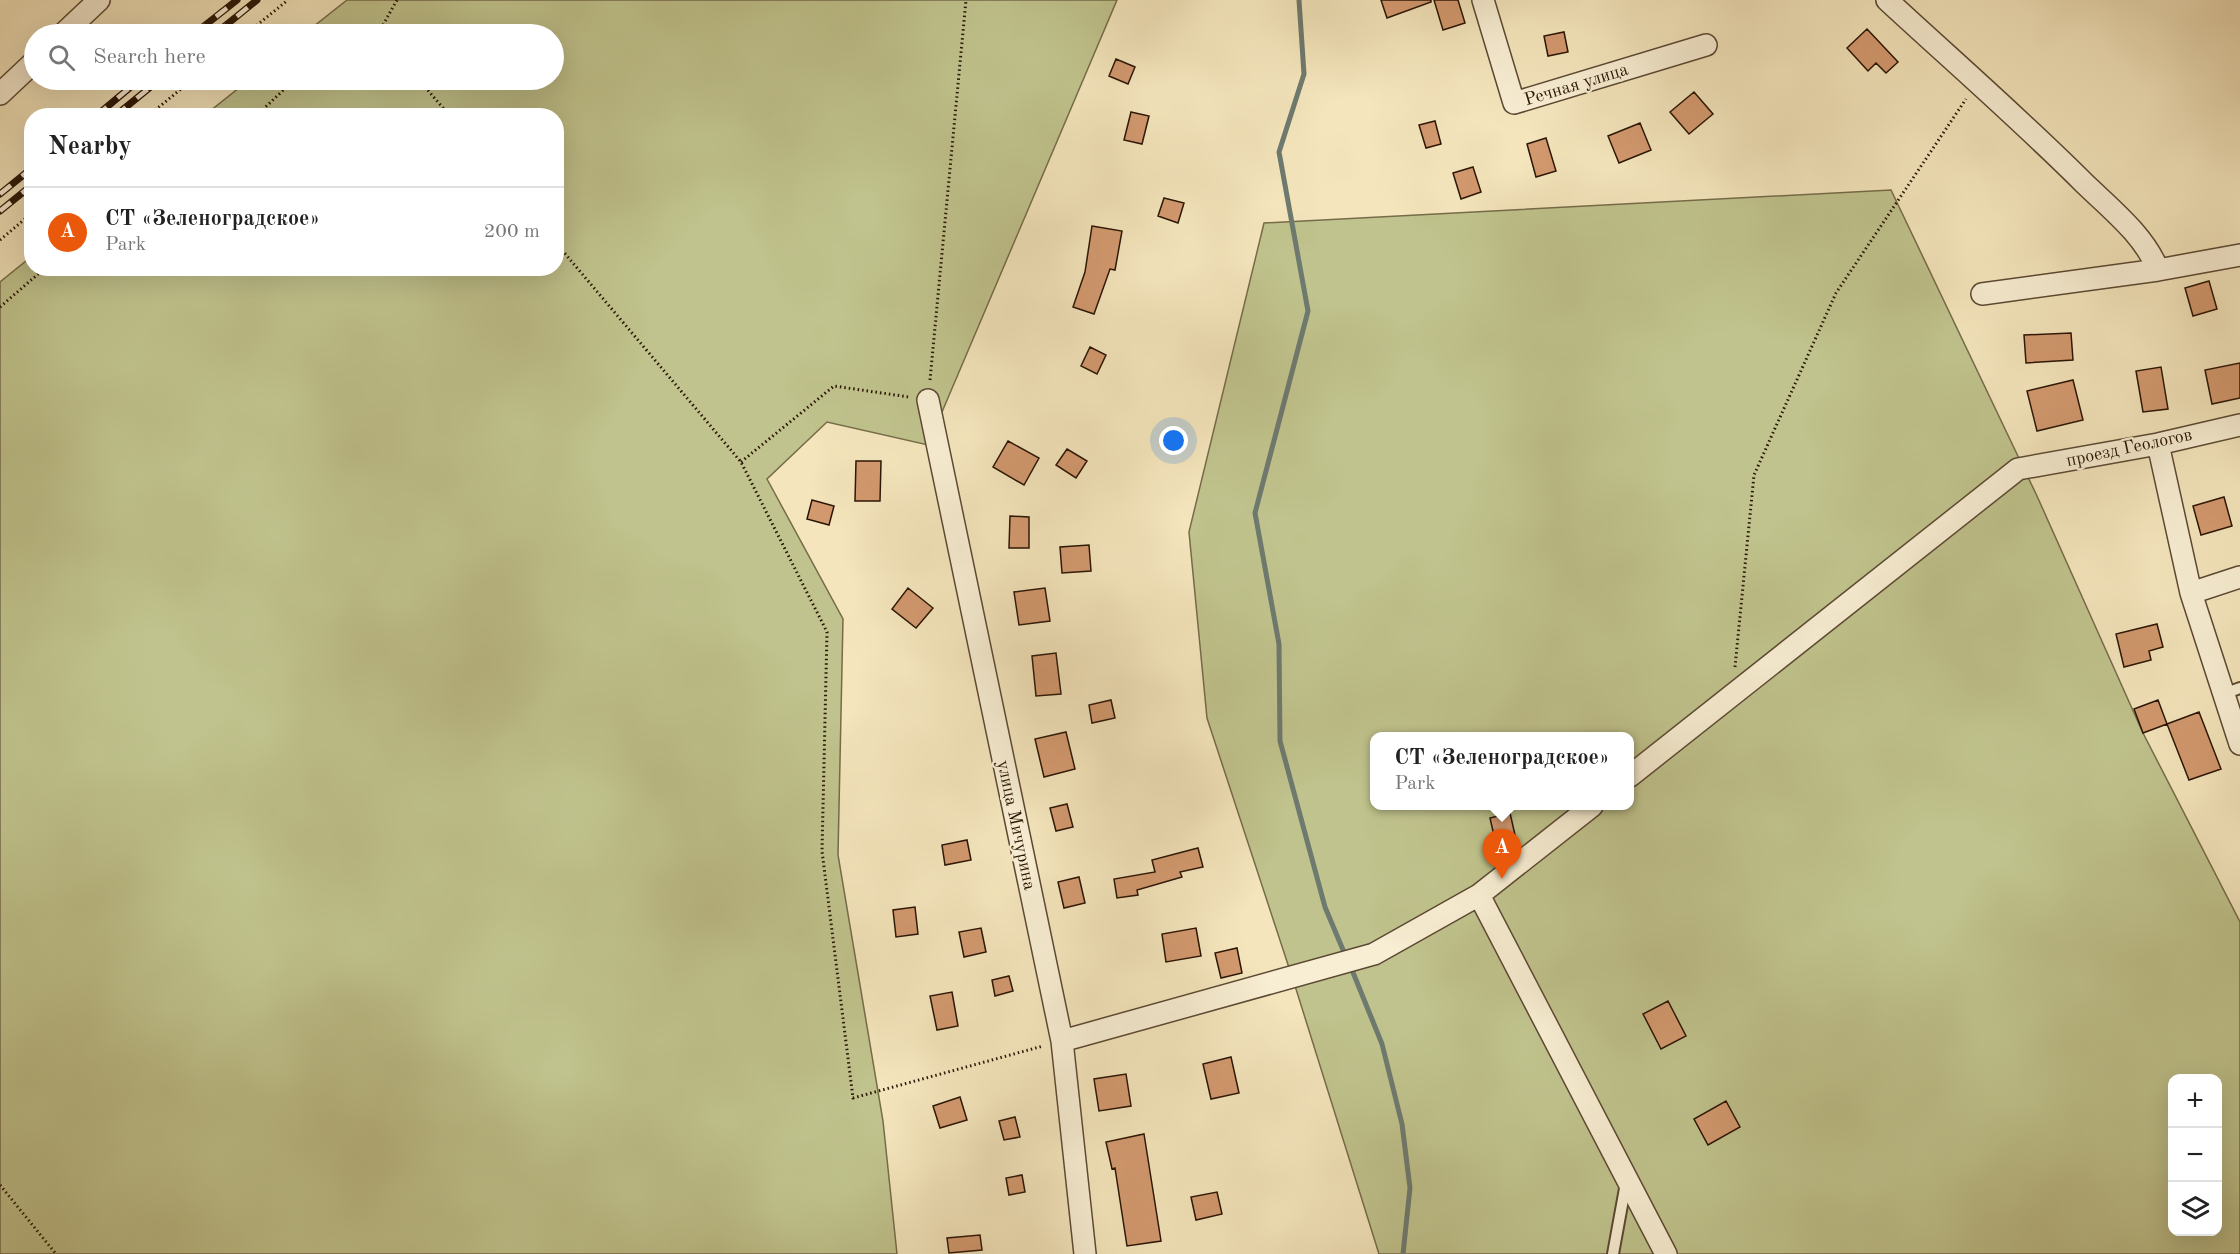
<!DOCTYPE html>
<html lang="en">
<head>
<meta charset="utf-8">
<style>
  body { margin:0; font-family:"Old Standard TT",serif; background:#f2f2f2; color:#222 }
  .controls { position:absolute; right:18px; bottom:18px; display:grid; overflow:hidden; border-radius:12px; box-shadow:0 6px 24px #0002 }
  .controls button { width:54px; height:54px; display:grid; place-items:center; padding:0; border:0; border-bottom:2px solid #e0e0e0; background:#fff; color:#222; font:30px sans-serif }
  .you { position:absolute; left:1174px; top:441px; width:21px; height:21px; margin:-15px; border:4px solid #fff; border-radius:50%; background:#1a73e8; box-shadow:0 0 0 9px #1a73e833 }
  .badge { display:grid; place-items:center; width:39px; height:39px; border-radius:50%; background:#ea580c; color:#fff; font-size:20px; font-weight:700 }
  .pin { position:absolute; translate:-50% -50px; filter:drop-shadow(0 2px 3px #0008) }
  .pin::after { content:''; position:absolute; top:32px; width:21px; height:18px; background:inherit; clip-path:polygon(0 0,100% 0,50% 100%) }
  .popup { position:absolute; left:1370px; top:732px; width:264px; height:78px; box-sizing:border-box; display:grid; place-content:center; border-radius:12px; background:#fff; filter:drop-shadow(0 2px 4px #0005); font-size:20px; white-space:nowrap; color:#767676 }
  .popup b { font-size:22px; color:#222 }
  .popup::after { content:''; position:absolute; left:50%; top:100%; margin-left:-12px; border:12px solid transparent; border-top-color:#fff }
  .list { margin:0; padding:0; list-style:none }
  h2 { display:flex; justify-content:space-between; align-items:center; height:78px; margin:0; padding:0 24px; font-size:26px }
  h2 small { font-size:20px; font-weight:400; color:#767676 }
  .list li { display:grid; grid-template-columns:39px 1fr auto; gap:18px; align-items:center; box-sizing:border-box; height:90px; padding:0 24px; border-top:2px solid #e0e0e0 }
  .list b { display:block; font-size:22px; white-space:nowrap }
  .list p { margin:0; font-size:20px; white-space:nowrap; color:#767676 }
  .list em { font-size:20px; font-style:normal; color:#767676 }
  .icon { flex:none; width:33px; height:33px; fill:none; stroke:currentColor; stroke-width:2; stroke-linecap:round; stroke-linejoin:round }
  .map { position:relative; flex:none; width:2240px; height:1254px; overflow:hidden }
  .search { position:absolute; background:#fff; box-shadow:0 6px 24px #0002; left:24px; top:24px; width:540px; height:66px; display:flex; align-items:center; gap:15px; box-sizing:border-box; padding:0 21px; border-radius:33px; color:#767676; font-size:22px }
  .panel { position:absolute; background:#fff; box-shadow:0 6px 24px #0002; left:24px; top:108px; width:540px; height:168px; border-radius:24px }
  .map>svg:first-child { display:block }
</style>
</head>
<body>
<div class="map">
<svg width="2240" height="1254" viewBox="0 0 2240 1254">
  <rect width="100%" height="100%" fill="#f4e5bc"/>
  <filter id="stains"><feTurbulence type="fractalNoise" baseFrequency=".00333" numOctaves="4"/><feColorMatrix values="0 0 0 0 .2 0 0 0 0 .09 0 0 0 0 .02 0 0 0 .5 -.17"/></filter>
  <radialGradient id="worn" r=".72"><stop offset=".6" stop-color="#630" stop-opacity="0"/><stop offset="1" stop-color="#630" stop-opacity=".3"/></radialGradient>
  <path fill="#c0c38d" stroke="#756c49" stroke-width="1.5" fill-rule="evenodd" d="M347,0h770l-189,445 -101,-23 -60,57 76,140 -5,236 45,266 14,133h-897v-972l31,-25 1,11h524v-152l-351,-1 44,-35h305v-46h-250z
    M1891,190l146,306 106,237 97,189v332h-861l-83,-265 -89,-271 -18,-186 75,-309zM1374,736h256v70h-256zM2172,1078h46v154h-46z"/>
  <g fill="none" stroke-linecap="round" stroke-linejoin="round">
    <path stroke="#6e7a6f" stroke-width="5" d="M1299,0l5,74 -25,78 29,159 -53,202 24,131 1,97 45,166 21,50
      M1350,965l32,79 20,80 8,64 -7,66"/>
  </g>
  <path fill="#d3996f" stroke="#2a1505" stroke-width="1.5" d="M1381,0h50v2l-44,16z
    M1434,0h24l7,23 -22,7z
    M1867,29l31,33 -12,11 -10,-10 -8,8 -21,-23z
    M1564,32l4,20 -20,4 -4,-20z
    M1116,59l19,8 -7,17 -19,-8z
    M1694,92l19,22 -24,20 -19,-22z
    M1131,112l18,4 -7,28 -18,-4z
    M1435,121l6,23 -15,4 -7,-23z
    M1640,123l11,27 -32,13 -11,-27z
    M1546,138l10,33 -20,6 -9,-33z
    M1473,167l8,25 -20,7 -8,-26z
    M1164,198l20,5 -6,20 -20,-7z
    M1092,226l30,5 -7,39 -5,-1 -16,45 -21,-7 12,-35z
    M2209,281l8,28 -24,7 -8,-28z
    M2071,333l2,27 -47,3 -2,-28z
    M1090,347l16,8 -9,19 -16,-8z
    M2240,363v35l-28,6 -7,-34z
    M2161,367l7,42 -25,3 -7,-41z
    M2073,380l10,40 -46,11 -10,-40z
    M1008,441l31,17 -15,27 -31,-18z
    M1067,449l20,12 -11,17 -20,-13z
    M856,461h25l-1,40h-25z
    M2224,497l8,29 -31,9 -8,-29z
    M812,500l22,6 -5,19 -22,-6z
    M1010,516l19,1v31h-20z
    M1089,545l2,26 -29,2 -2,-26z
    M908,588l25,20 -17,20 -24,-19z
    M1045,588l5,33 -31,4 -5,-33z
    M2157,624l6,23 -14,4 2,9 -27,7 -8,-33z
    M1056,653l5,41 -25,2 -4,-40z
    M1111,700l4,18 -23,5 -3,-18z
    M2158,700l9,24 -24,9 -9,-24z
    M2199,712l22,57 -32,11 -22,-56z
    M1066,732l9,37 -31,8 -9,-38z
    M1067,804l6,23 -17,4 -6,-23z
    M1510,813l5,22 -20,5 -5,-22z
    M967,840l4,20 -26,5 -3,-20z
    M1198,848l5,19 -23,5 2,5 -45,13 1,5 -21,3 -3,-19 41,-7 -3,-12z
    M1079,877l6,26 -21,5 -6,-26z
    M915,907l3,27 -22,3 -3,-27z
    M981,928l5,24 -22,5 -5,-25z
    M1196,928l5,28 -35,6 -4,-28z
    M1237,948l5,25 -21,5 -6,-25z
    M1009,976l4,15 -18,5 -3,-16z
    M952,992l6,34 -21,4 -7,-34z
    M1668,1001l18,35 -25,13 -18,-35z
    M1231,1057l8,36 -28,6 -8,-35z
    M1126,1074l5,32 -32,5 -5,-32z
    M960,1097l7,23 -27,8 -7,-22z
    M1726,1101l14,26 -32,18 -14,-26z
    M1015,1117l5,20 -16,3 -5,-19z
    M1144,1134l17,107 -34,5 -12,-78 -3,1 -6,-27z
    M1022,1175l3,17 -16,3 -3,-17z
    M1217,1192l5,22 -26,6 -5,-23z
    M980,1235l2,15 -33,3 -2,-15z"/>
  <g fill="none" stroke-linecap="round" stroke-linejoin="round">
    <defs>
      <path id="lane" d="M2224,694l16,-6
        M1613,1254l13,-71"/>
      <path id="street" d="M1483,0l31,103 192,-58
        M1887,0c66,61 134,120 198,184 26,25 60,52 73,86
        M63,34l36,-34
        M0,94l34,-32
        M1982,294l176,-24 82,-15
        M928,400l134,641 23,213
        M2158,444l33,149 49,151
        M2191,593l49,-16
        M1630,776l388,-307 140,-25 82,-19
        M1479,895l187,359
        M1062,1041l312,-87 105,-59 113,-89"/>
    </defs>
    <use href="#lane" stroke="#5c4933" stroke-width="14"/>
    <use href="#street" stroke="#5c4933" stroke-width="24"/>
    <path stroke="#2a1505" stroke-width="3" stroke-dasharray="1.5 3" stroke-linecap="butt" d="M246,34l42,-34
      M374,34l5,-2 18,-32
      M419,80l31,36
      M148,116l44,-36
      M256,116l38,-36
      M0,240l32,-27
      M556,243l185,219 86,170 -5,219 31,247 190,-52
      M0,307l45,-39
      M930,380l36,-380
      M741,462l93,-76 75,11
      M1735,667l19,-192 82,-182 130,-194
      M0,1185l56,69"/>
    <use href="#lane" stroke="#f8eed3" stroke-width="10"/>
    <use href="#street" stroke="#f8eed3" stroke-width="21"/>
    <defs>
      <path id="rail" d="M194,34l43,-34
        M215,34l42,-34
        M96,116l43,-36
        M115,116l44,-36
        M0,194l32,-26
        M0,211l32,-26"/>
    </defs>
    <use href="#rail" stroke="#2a1505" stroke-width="7"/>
    <use href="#rail" stroke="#f8eed3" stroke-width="4.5" stroke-dasharray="14" stroke-linecap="butt"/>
  </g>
  <g text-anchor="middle" stroke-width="4.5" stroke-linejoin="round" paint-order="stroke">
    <g font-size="18" fill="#2a1505" stroke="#f8eed3">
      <text transform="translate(1576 84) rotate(-17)" y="6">Речная улица</text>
      <text transform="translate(2129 447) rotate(-12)" y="6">проезд Геологов</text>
      <text transform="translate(1017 825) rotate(78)" y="6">улица Мичурина</text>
    </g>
  </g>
  <rect width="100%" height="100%" filter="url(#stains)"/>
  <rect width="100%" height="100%" fill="url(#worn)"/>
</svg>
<div class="controls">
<button>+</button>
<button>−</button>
<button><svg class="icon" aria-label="layers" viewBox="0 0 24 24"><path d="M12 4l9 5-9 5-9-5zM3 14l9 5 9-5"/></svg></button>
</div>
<div class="you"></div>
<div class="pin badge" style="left:1502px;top:879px">A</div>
<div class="popup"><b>СТ «Зеленоградское»</b>Park</div>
<div class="search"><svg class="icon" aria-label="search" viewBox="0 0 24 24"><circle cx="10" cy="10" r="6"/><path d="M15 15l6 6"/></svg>Search here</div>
<section class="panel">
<h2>Nearby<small></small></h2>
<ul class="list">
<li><span class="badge">A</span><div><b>СТ «Зеленоградское»</b><p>Park</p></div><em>200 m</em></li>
</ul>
</section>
</div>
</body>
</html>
